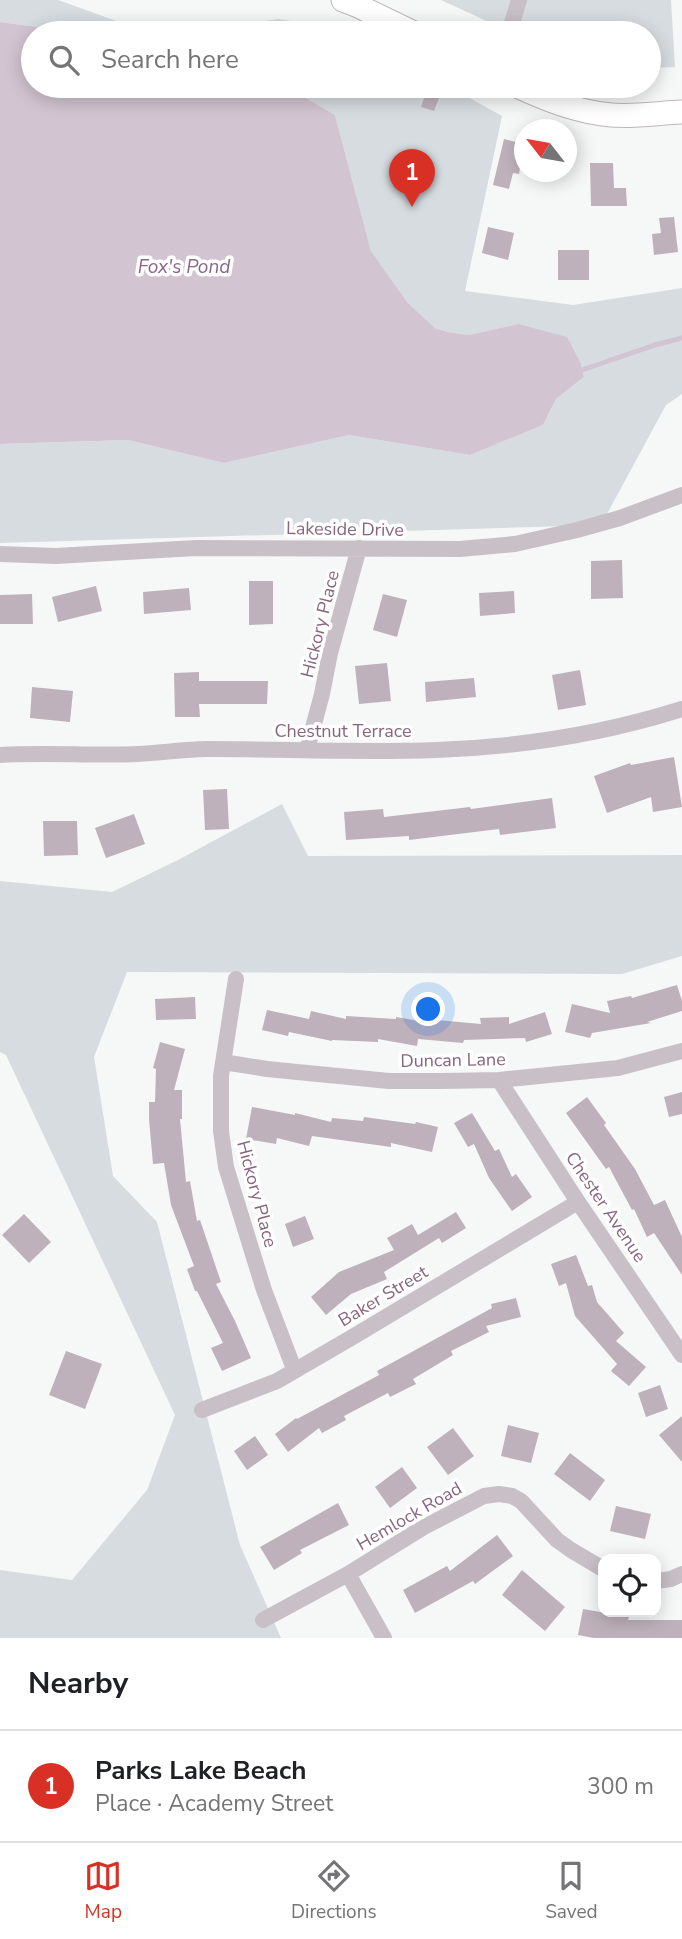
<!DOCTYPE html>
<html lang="en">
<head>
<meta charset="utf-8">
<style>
  body { margin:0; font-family:"Nunito Sans",sans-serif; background:#f6f6f6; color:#202124 }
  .controls { position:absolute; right:21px; bottom:21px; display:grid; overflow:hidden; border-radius:14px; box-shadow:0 4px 18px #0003 }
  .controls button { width:63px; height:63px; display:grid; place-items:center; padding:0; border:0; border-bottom:2px solid #e0e0e0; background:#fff; color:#202124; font:35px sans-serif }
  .compass { position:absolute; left:514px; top:119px; width:63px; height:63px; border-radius:50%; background:#fff; box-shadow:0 4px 18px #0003; rotate:301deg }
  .you { position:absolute; left:429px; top:1010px; width:24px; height:24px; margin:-18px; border:5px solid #fff; border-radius:50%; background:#1a73e8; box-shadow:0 0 0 10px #1a73e833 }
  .badge { display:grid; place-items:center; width:46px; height:46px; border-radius:50%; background:#d93025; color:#fff; font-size:23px; font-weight:700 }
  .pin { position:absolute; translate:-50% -58px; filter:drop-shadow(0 2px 4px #0008) }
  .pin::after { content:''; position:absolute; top:37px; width:24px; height:21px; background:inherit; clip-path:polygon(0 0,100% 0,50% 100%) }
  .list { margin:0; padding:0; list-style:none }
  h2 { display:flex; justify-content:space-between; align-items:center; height:91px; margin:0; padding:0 28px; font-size:30px }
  h2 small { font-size:23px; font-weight:400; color:#757577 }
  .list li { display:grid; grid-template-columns:46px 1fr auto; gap:21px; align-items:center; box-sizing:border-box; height:112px; padding:0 28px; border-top:2px solid #e0e0e0 }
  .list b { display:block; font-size:26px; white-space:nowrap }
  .list p { margin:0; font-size:23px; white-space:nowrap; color:#757577 }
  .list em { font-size:23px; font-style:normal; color:#757577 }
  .icon { flex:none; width:38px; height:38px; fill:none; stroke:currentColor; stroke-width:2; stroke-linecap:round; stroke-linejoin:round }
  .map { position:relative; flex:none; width:682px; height:1638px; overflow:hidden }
  .search { position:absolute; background:#fff; box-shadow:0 4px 18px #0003; left:21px; right:21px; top:21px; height:77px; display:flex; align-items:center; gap:18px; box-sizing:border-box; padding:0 24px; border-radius:38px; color:#757577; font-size:26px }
  .sheet { height:203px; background:#fff }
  nav { display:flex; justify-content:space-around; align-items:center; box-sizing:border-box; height:98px; border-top:2px solid #e0e0e0; background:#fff; font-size:19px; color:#757577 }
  nav a { display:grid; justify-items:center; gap:4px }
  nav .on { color:#d93025 }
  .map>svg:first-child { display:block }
</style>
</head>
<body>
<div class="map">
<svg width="682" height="1638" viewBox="0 0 682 1638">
  <rect width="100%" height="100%" fill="#f5f8f7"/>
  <path fill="#d6dce0" d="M0,0h58l64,23 82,7 74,-11 66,10 9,4h-271l-82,-11z
    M441,0h230l4,67 -26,1v-35h-136z
    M286,86h162l54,30 -37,175 108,14 109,-17v106l-16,11 -65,120 -601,18v-99l128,-4 96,23 125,-28 121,20 73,-30 13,-26 28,-22 -3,-13 -63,-40 -49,11 -21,-3 -13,-4 -27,-25 -37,-52 -36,-136z
    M282,804l26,52 374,-1v101l-60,18 -495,-2 -33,85 19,119 44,46 83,323 41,93h-281v-68l72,10 75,-90 28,-75 -169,-360 -6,-3v-171l112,11 66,-32z"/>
  <path fill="#d2c4d1" d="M0,22l82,11h-49v53h253l49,29 36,136 37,52 27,25 13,4 21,3 49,-11 49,13 14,27 3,13 -28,22 -13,26 -73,30 -121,-20 -125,28 -96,-23 -128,4z"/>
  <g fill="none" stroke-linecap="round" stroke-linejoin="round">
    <path stroke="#d2c4d1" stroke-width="5" d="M582,370l73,-25 27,-7"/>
  </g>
  <path fill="#beb1bb" d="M427,89l14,4 -7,18 -13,-4z
    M504,139l20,5 -5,30 -6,-1 -4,16 -16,-4z
    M590,163h23l1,25h12l1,18h-36z
    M674,217l4,35 -24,3 -2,-21 9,-1 -2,-15z
    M488,227l26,6 -6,27 -26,-7z
    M558,250h31v30h-31z
    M622,560l1,38 -32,1v-38z
    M249,581h24v43l-24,1z
    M96,586l6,25 -44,11 -6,-25z
    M189,588l2,22 -47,4 -1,-22z
    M514,591l1,22 -35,3 -1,-23z
    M32,594l1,30h-33v-29z
    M383,594l24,6 -10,37 -24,-7z
    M387,663l4,38 -32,3 -4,-38z
    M580,670l6,35 -28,5 -6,-35z
    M199,672v9h69l-1,23h-68l1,13h-25l-1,-44z
    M474,678l2,19 -50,5 -1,-20z
    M32,687l41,4 -3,31 -40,-4z
    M674,757l8,50 -29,5 -2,-15 -44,16 -13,-37 36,-13 1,2z
    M227,789l2,40 -24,1 -2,-40z
    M552,798l4,30 -56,7 -1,-6 -90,11v-4l-63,4 -2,-28 39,-3 1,8 86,-10 1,2z
    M134,814l11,30 -39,14 -11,-30z
    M43,821h34l1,34 -34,1z
    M677,985l5,16v10l-35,11 4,1 -59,10 -2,5 -25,-6 7,-28 38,9 -3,-12 24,-5 1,2z
    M195,997l1,22 -40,1 -1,-21z
    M267,1010l42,9 2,-8 35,8v-3l50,3v-2l41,7v-4l44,4 -1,-6 29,-1v7l36,-12 7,22 -26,8 -1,-4 -61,2 -1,3 -45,-4 -1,7 -39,-7v3l-46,-2v1l-43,-9 -1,4 -26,-6z
    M160,1042l25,7 -11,41h8v29h-2l6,63 4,-1 7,40 3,-1 21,62 -5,2 19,37 16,37 -29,13 -11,-23 12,-5 -26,-52h-2l-8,-22 7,-3 -23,-61 -7,-42 -11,1 -4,-45v-17h6l1,-33 -3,-1z
    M682,1092v22l-13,3 -5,-20z
    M587,1097l19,26 -2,2 31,44 19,36 11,-5 17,37v38l-28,-42 -7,4 -13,-28 -2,1 -23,-43 -3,2 -40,-56z
    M252,1107l43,8v-2l36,9 1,-4 31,3 1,-4 51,7 1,-2 22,5 -6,25 -41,-9v4l-79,-11 -3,10 -32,-8 -1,6 -30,-5z
    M472,1113l23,38 4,-2 13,28 4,-3 16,23 -20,14 -23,-33 -15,-34 -6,3 -14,-24z
    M456,1212l10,16 -24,15 -3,-5 -55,34 3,7 -36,15 -25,21 -15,-18 28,-25 55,-22 -7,-12 25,-14 6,11z
    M24,1214l27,28 -22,21 -27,-28z
    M305,1216l9,23 -21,8 -8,-23z
    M576,1255l12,31 4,-1 5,17 27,31 -8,8 30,26 -17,19 -18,-15 6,-7 -42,-48 -9,-33 -7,3 -8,-22z
    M516,1298l5,19 -35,9 3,6 -38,19 2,4 -40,24 3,5 -26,13 -2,-4 -44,23 2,4 -24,13 -3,-5 -31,24 -13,-18 21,-16 1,1 82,-44 -2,-4 115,-63 -1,-4z
    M66,1351l36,13 -17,45 -36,-14z
    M660,1385l8,24 -22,8 -8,-24z
    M682,1416v46l-23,-27z
    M508,1425l31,8 -8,30 -30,-7z
    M453,1428l21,28 -26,19 -21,-28z
    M255,1436l13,19 -21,15 -13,-19z
    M570,1453l35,27 -15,21 -36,-27z
    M402,1467l15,21 -27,20 -15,-21z
    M338,1503l11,22 -49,25 2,3 -28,17 -14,-23z
    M616,1506l35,8 -6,25 -35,-8z
    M497,1535l16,21 -38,28 -2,-3 -58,32 -12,-23 44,-24 3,5z
    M522,1570l43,37 -20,24 -43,-36z
    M583,1609l46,8 -1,3h54v18h-88l-16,-3z"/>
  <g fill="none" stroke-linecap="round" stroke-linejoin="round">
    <defs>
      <path id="secondary" d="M343,0l13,5 58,28
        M517,86c31,14 60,26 94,29 23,2 47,-2 71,-3"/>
    </defs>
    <use href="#secondary" stroke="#c0b5bd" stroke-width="25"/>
    <path stroke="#c9c0c7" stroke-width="16" d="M509,33l10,-33
      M0,554l56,2 140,-8 264,1 55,-5 62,-14 43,-12 62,-23
      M307,750l15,-56 8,-41 29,-105
      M0,755c46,-3 92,1 138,-1 23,-1 46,-5 69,-5 76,0 153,4 229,1 83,-3 167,-16 246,-41
      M236,979l-15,97v55l5,36 38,123 30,79
      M223,1062l44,7 122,12h53l57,-1 119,-12 64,-17
      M499,1080l79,122 104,153
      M202,1410l75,-29 79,-46 222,-133
      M348,1574l36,64
      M656,1581l15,-2 11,-5
      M263,1620l85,-46 76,-47 60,-31 15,-2 13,2 9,5 36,39 14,10 32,19"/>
    <use href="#secondary" stroke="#fff" stroke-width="23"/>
  </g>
  <g text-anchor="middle" stroke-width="7" stroke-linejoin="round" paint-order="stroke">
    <g font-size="18" fill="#88657f" stroke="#fff">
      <text transform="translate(345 529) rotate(1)" y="6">Lakeside Drive</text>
      <text transform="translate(320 624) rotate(-76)" y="6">Hickory Place</text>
      <text x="343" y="737">Chestnut Terrace</text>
      <text transform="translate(453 1060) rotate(-1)" y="6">Duncan Lane</text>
      <text transform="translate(257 1194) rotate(75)" y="6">Hickory Place</text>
      <text transform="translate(606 1207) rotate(56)" y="6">Chester Avenue</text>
      <text transform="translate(383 1296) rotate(-31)" y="6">Baker Street</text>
      <text transform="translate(409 1516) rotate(-30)" y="6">Hemlock Road</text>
    </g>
    <g font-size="19" font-style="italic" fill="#8b6688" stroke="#fff">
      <text x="184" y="273">Fox's Pond</text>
    </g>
  </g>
</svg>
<div class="controls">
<button><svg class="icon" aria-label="locate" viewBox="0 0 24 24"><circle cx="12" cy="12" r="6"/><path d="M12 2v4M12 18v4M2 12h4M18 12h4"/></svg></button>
</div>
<svg class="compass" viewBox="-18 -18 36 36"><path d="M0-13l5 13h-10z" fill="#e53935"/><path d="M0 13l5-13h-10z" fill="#757577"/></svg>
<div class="you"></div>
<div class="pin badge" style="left:412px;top:207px">1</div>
<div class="search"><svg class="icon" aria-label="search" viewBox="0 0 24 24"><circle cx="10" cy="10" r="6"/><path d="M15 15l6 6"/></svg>Search here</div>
</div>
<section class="sheet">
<h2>Nearby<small></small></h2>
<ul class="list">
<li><span class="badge">1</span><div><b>Parks Lake Beach</b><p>Place · Academy Street</p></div><em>300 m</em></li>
</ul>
</section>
<nav>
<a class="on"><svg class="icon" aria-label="map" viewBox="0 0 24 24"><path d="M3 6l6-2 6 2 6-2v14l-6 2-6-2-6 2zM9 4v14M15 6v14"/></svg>Map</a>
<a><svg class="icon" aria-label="directions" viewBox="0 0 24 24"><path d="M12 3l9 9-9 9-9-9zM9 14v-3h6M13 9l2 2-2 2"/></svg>Directions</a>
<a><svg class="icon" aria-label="saved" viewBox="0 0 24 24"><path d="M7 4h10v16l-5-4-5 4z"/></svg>Saved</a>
</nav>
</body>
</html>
